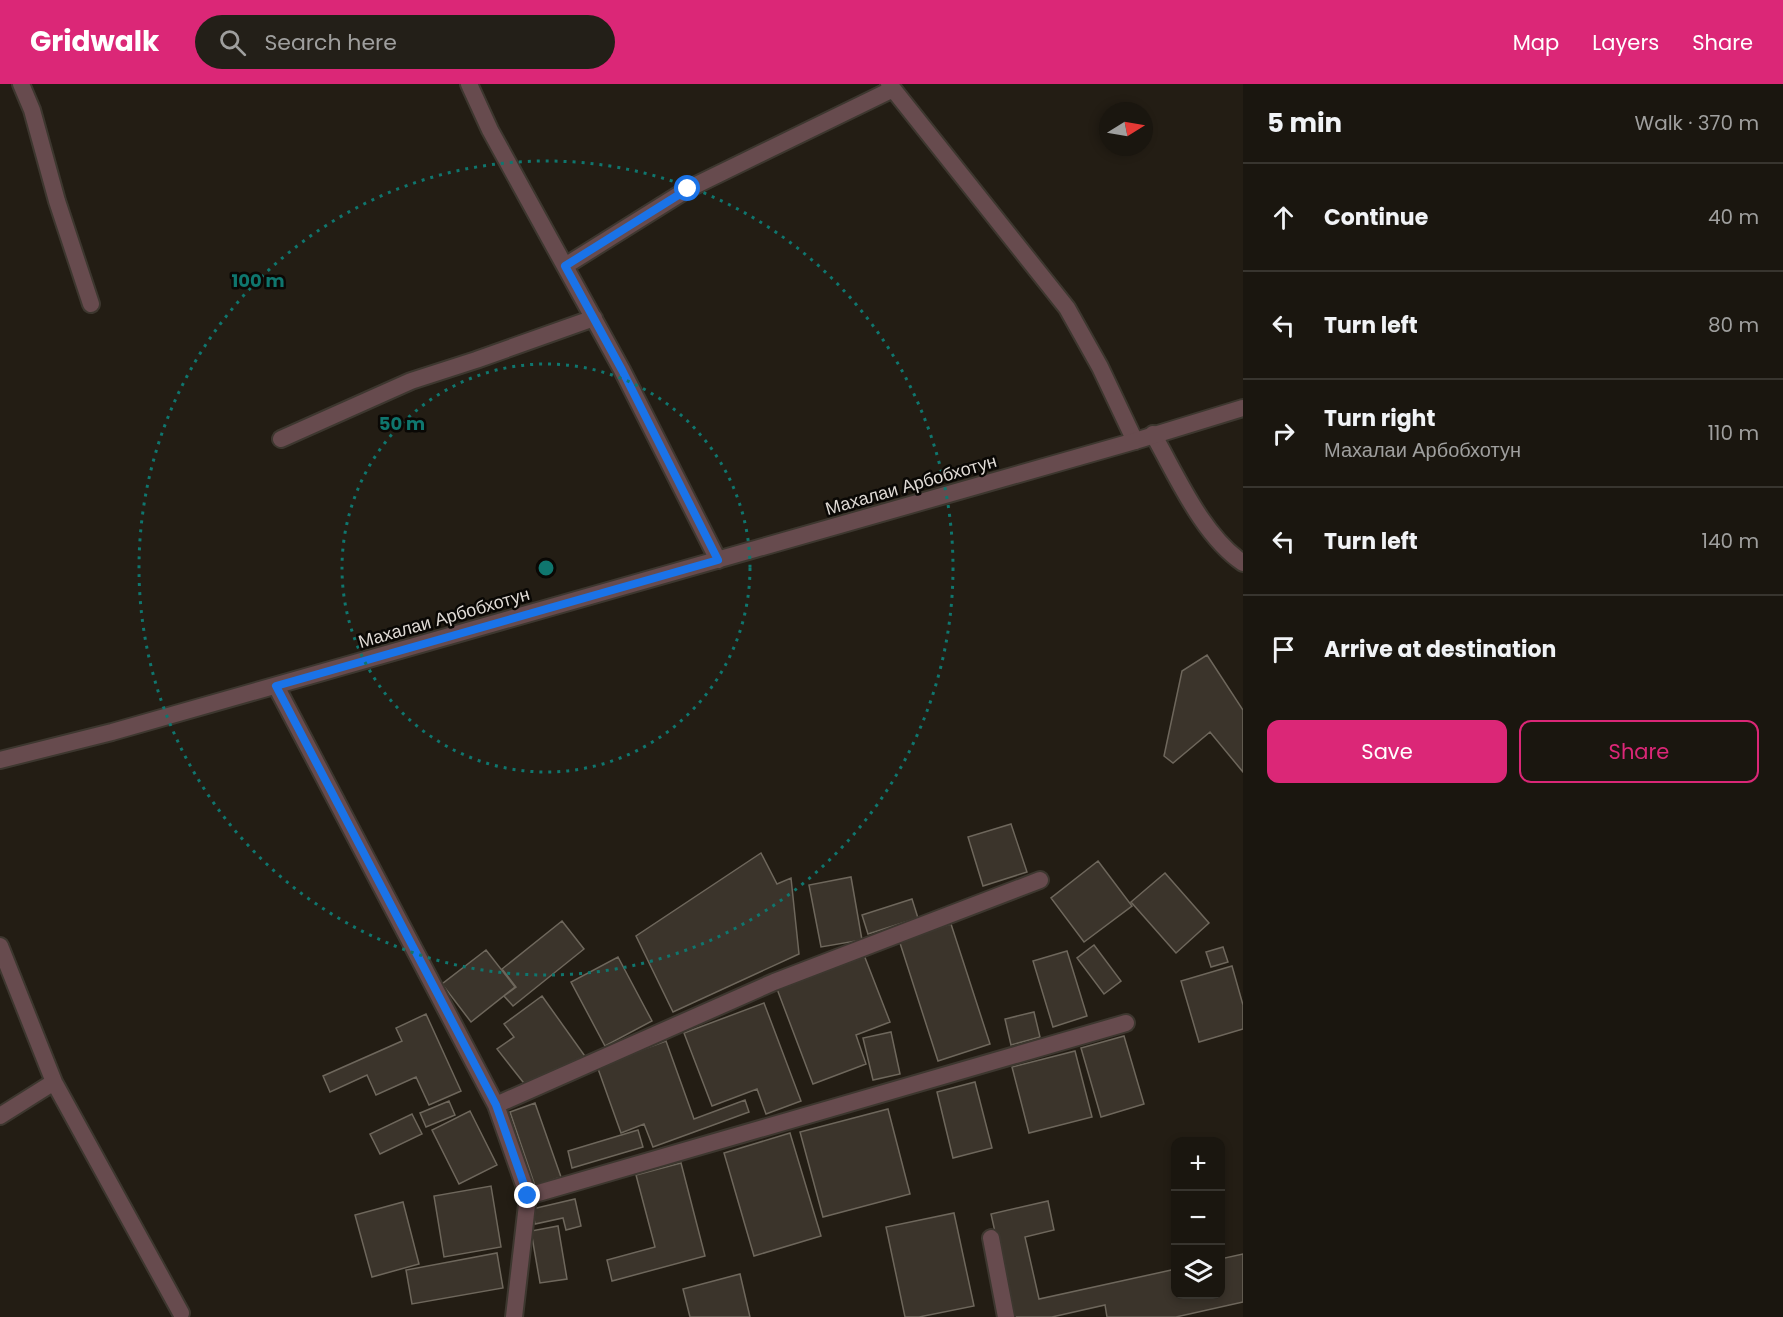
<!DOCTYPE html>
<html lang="en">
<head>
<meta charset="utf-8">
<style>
  body { margin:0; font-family:Poppins,sans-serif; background:#231f18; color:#f1f3f6 }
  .controls { position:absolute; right:18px; bottom:18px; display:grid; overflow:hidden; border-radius:12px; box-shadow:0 3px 9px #0003 }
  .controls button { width:54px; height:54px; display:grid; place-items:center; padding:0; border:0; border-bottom:2px solid #38352f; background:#1a160f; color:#f1f3f6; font:30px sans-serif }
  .compass { position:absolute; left:1099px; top:18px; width:54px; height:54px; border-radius:50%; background:#1a160f; box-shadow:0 3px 9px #0003; rotate:79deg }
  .stop { position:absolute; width:18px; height:18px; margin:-14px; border:4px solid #1a73e8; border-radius:50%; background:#fff }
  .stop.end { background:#1a73e8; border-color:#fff; box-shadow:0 2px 6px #0008 }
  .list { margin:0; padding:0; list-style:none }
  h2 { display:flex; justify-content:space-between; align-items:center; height:78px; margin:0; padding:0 24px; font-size:26px }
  h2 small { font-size:20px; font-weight:400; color:#9f9f9e }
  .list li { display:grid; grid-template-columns:39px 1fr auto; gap:18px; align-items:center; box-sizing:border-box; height:108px; padding:0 24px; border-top:2px solid #38352f }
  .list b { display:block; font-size:22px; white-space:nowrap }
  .list p { margin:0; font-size:20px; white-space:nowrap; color:#9f9f9e }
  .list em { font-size:20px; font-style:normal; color:#9f9f9e }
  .actions { display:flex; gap:12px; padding:18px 24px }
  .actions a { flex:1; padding:14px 0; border:2px solid #db2777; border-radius:12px; text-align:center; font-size:21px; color:#db2777 }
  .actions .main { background:#db2777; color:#fff }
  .icon { flex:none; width:33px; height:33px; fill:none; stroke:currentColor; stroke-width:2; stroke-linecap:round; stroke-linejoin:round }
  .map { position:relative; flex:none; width:1243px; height:1233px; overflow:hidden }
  header { display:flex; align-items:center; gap:36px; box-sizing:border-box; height:84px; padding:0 30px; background:#db2777; color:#fff }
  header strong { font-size:28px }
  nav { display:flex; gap:33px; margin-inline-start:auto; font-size:21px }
  .search { width:420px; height:54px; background:#231f18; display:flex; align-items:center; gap:15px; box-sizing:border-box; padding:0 21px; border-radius:33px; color:#9f9f9e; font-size:22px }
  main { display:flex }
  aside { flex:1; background:#1a160f }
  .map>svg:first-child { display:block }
</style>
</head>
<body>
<header>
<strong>Gridwalk</strong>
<div class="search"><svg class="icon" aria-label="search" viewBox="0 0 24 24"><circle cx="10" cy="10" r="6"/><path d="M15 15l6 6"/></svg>Search here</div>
<nav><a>Map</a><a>Layers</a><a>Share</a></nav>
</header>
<main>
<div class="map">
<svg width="1243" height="1233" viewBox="0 0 1243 1233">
  <rect width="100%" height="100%" fill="#231d14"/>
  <path fill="#3b342b" stroke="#6e675c" stroke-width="1.5" d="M1207,571l36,55v62l-33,-40 -37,31 -9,-7 18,-85z
    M1011,740l16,48 -44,14 -15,-49z
    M761,769l16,31 14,-6 8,76 -126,58 -37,-76z
    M1098,777l34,45 -48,36 -33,-44z
    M1165,789l44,50 -33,30 -45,-51z
    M851,793l11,63 -41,7 -12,-62z
    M912,815l6,19 -50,16 -6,-19z
    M562,837l22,28 -71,57 -9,-10 12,-9 -14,-18z
    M951,840l39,120 -52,17 -39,-121z
    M1094,861l27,36 -17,13 -27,-36z
    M1223,863l5,15 -17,5 -5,-15z
    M486,866l29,37 -44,35 -29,-38z
    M1067,867l20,65 -34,11 -20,-66z
    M864,871l26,67 -34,13 10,29 -53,20 -36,-95z
    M618,873l34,64 -47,25 -34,-64z
    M1232,882l11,39v24l-44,13 -18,-61z
    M542,912l45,63 -60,28 -30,-38 17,-12 -10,-13z
    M764,919l37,98 -35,13 -9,-25 -45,17 -28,-73z
    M1034,928l6,25 -29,8 -6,-26z
    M426,930l35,77 -32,14 -13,-28 -40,18 -9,-20 -37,17 -7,-16 79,-35 -6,-13z
    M891,948l9,42 -27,6 -10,-42z
    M1124,952l20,68 -43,13 -20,-69z
    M666,957l28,78 51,-19 4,12 -96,35 -9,-23 -23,9 -24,-67z
    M1075,967l17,66 -63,16 -17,-66z
    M975,998l17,66 -39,10 -16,-66z
    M449,1017l6,14 -29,12 -6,-14z
    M535,1019l26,74 -26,9 -25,-74z
    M888,1025l22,85 -87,23 -23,-85z
    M470,1027l27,54 -38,19 -27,-54z
    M412,1030l10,20 -42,20 -10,-20z
    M638,1046l5,17 -71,21 -4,-17z
    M790,1049l31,103 -67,20 -30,-103z
    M681,1079l24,93 -93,25 -5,-21 48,-13 -19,-72z
    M491,1102l10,61 -57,10 -10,-61z
    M575,1115l6,27 -15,4 -3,-12 -28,6 -3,-15z
    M1048,1117l6,29 -29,7 14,62 137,-30v25h44v-35l23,-5v48l-67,15h-69l-2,-12 -53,12h-38l-23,-103z
    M403,1118l16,62 -47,13 -17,-62z
    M954,1129l20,93 -55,11h-14l-19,-90z
    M558,1142l9,53 -27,4 -9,-52z
    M497,1169l6,35 -91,16 -6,-34z
    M740,1190l10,43h-60l-7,-28z"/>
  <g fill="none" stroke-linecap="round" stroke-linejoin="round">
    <defs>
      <path id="minor" d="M21,0l11,26 25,91 34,103
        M469,0l21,46 132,240 96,190
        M889,0l178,224 33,59 35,74
        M565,182l123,-77 205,-100
        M1153,350c24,42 49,101 90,129
        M281,355l130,-58 65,-21 118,-42
        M276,602l220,419 32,91 -14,121
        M0,862l54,136 127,231
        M496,1021l278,-123 266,-102
        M0,1032l54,-34
        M528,1112l598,-173
        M991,1154l15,79"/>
      <path id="tertiary" d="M0,676l112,-28 1023,-291 108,-33"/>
    </defs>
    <use href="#minor" stroke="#3d372f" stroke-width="20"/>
    <use href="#tertiary" stroke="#3d372f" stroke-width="20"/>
    <use href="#minor" stroke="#674b4e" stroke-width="16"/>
    <use href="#tertiary" stroke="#674b4e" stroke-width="16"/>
  </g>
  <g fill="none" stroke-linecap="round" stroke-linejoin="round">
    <path stroke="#1a73e8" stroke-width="8" d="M528,1112l-32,-91 -220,-419 442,-126 -96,-190 -57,-104 123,-77"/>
  </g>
  <g fill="none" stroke="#0f766e" stroke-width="3" stroke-dasharray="3 6">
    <circle cx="546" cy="484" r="204"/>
    <circle cx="546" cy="484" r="407"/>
  </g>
  <g text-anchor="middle" stroke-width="5" stroke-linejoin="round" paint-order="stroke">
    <g font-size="18" fill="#dfdad5" stroke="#0a0805">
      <text transform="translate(911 401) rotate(-16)" y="6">Махалаи Арбобхотун</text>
      <text transform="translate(444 534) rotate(-16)" y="6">Махалаи Арбобхотун</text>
    </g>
  </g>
  <circle cx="546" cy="484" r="9" fill="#0f766e" stroke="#0a0805" stroke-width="3"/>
  <g font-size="18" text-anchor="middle" font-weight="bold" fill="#0f766e" stroke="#0a0805" stroke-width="5" stroke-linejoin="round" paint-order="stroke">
    <text x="258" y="203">100 m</text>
    <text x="402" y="346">50 m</text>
  </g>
</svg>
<div class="controls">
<button>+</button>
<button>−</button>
<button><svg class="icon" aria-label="layers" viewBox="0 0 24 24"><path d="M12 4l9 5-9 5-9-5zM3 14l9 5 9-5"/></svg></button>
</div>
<svg class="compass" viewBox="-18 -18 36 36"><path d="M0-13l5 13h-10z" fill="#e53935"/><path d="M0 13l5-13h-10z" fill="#9f9f9e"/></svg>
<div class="stop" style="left:688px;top:105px"></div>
<div class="stop end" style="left:528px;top:1112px"></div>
</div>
<aside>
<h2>5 min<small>Walk · 370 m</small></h2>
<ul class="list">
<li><svg class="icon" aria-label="ahead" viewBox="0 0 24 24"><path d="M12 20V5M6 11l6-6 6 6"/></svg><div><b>Continue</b></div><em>40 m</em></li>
<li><svg class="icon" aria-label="left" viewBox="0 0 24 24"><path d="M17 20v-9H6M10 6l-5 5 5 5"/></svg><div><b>Turn left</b></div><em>80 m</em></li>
<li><svg class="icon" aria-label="right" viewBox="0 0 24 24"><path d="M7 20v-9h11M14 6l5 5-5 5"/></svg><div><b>Turn right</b><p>Махалаи Арбобхотун</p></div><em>110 m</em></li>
<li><svg class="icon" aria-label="left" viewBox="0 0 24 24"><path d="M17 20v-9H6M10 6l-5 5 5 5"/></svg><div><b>Turn left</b></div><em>140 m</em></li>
<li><svg class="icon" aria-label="arrive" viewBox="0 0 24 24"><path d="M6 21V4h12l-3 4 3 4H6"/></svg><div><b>Arrive at destination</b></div></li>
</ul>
<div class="actions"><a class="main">Save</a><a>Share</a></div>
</aside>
</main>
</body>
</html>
